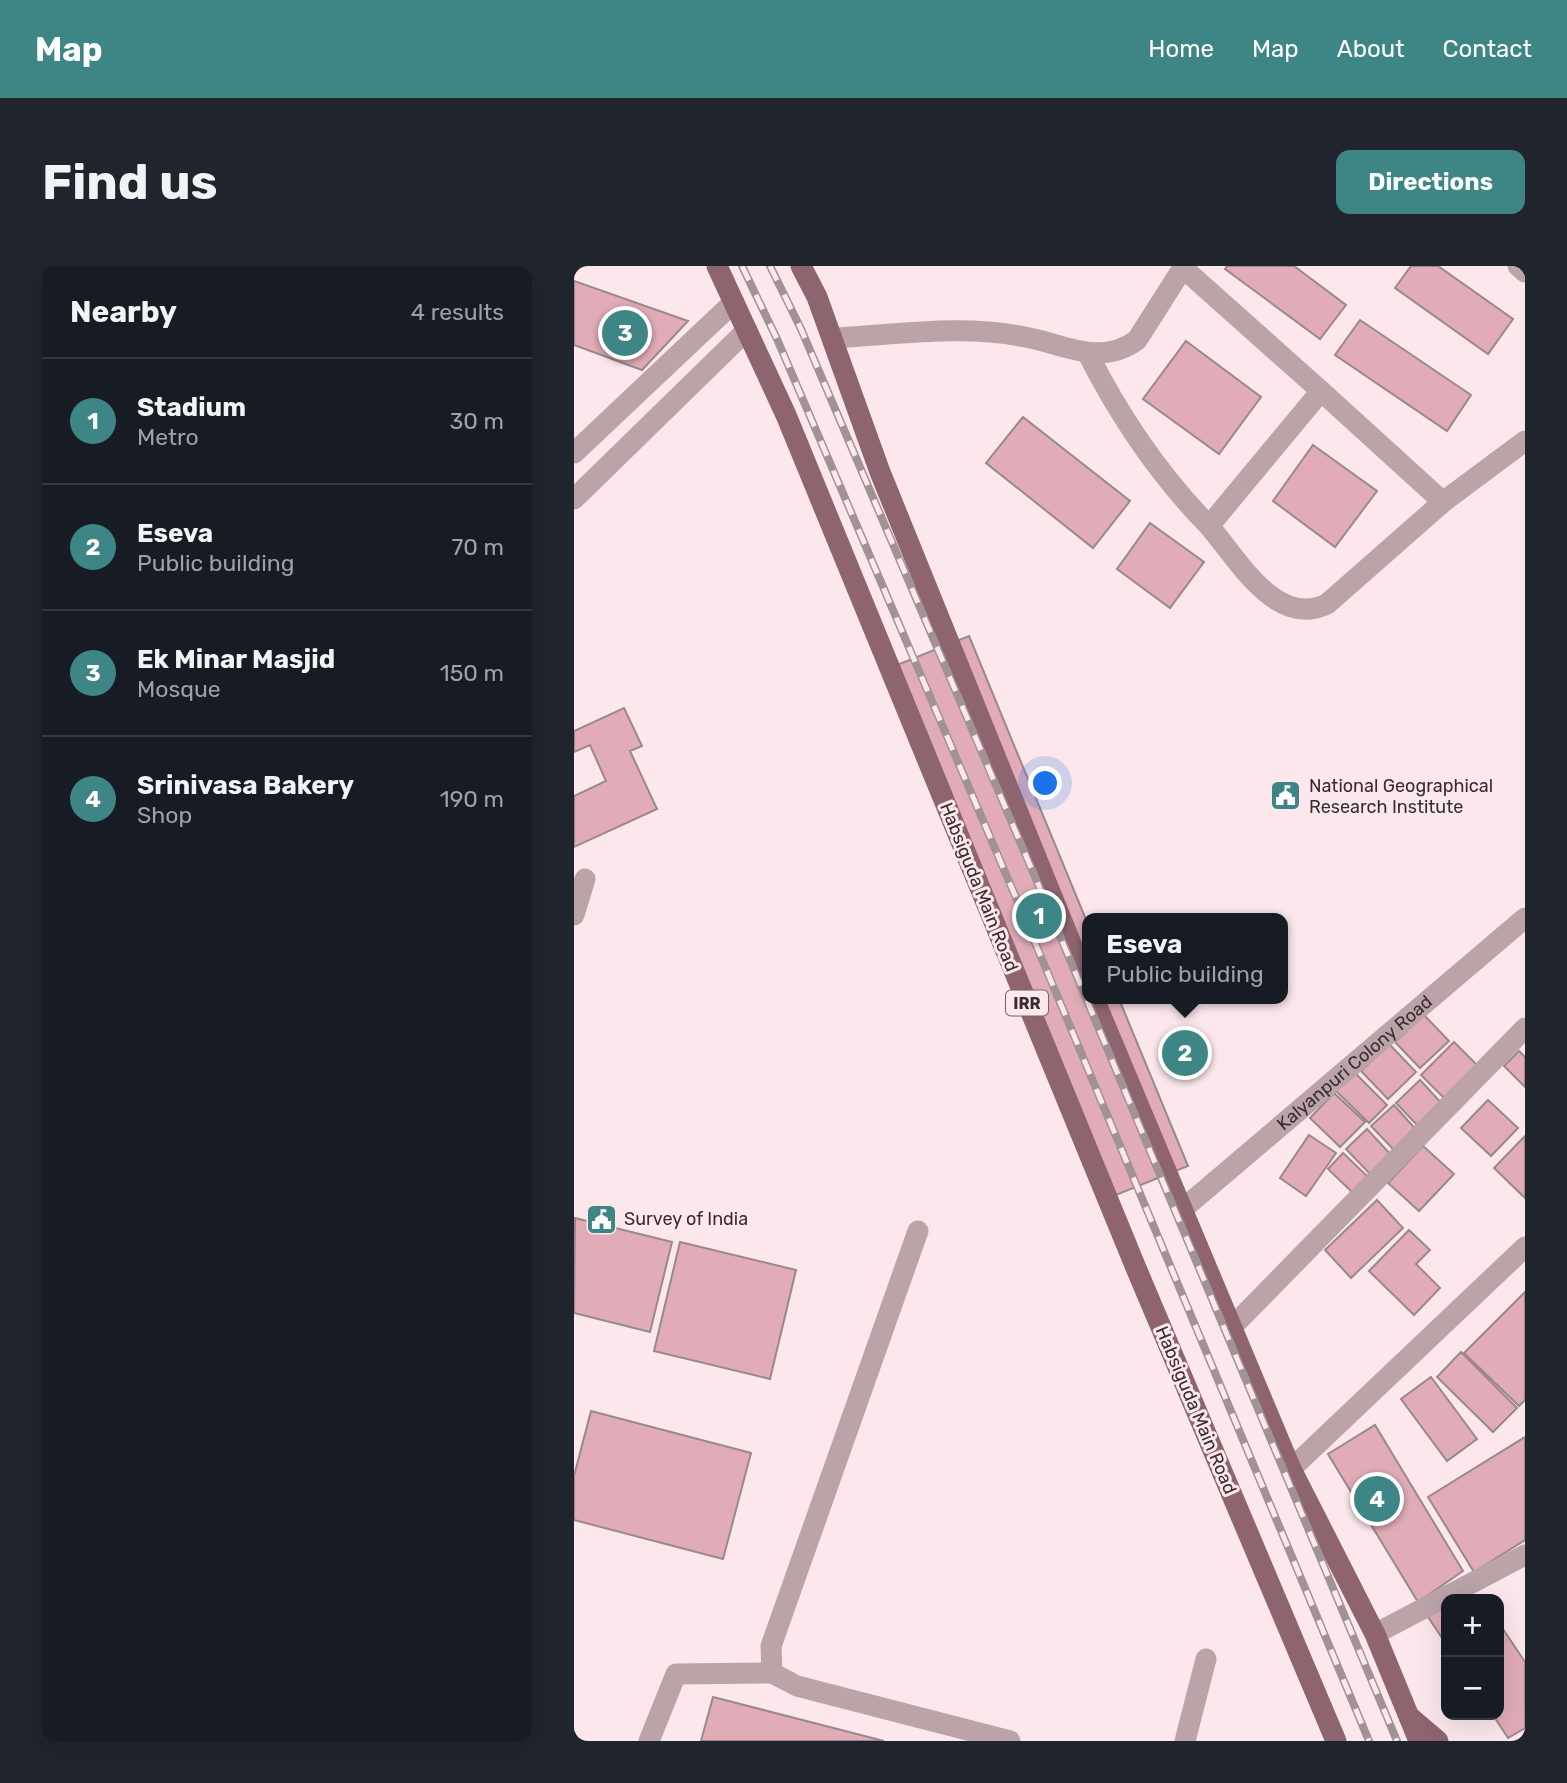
<!DOCTYPE html>
<html lang="en">
<head>
<meta charset="utf-8">
<style>
  body { margin:0; font-family:Rubik,sans-serif; background:#20242c; color:#f1f3f6 }
  .controls { position:absolute; right:21px; bottom:21px; display:grid; overflow:hidden; border-radius:14px; box-shadow:0 7px 28px #0002 }
  .controls button { width:63px; height:63px; display:grid; place-items:center; padding:0; border:0; border-bottom:2px solid #363941; background:#171b24; color:#f1f3f6; font:35px sans-serif }
  .you { position:absolute; left:472px; top:518px; width:24px; height:24px; margin:-18px; border:5px solid #fff; border-radius:50%; background:#1a73e8; box-shadow:0 0 0 10px #1a73e833 }
  .badge { display:grid; place-items:center; width:46px; height:46px; border-radius:50%; background:#3e8685; color:#fff; font-size:23px; font-weight:700 }
  .pin { position:absolute; translate:-50% -50%; border:4px solid #fff; box-shadow:0 2px 7px #0006 }
  .popup { position:absolute; left:508px; top:647px; width:206px; height:91px; box-sizing:border-box; display:grid; place-content:center; border-radius:14px; background:#171b24; filter:drop-shadow(0 2px 5px #0005); font-size:23px; white-space:nowrap; color:#9ea1a6 }
  .popup b { font-size:26px; color:#f1f3f6 }
  .popup::after { content:''; position:absolute; left:50%; top:100%; margin-left:-14px; border:14px solid transparent; border-top-color:#171b24 }
  .list { margin:0; padding:0; list-style:none }
  h2 { display:flex; justify-content:space-between; align-items:center; height:91px; margin:0; padding:0 28px; font-size:30px }
  h2 small { font-size:23px; font-weight:400; color:#9ea1a6 }
  .list li { display:grid; grid-template-columns:46px 1fr auto; gap:21px; align-items:center; box-sizing:border-box; height:126px; padding:0 28px; border-top:2px solid #363941 }
  .list b { display:block; font-size:26px; white-space:nowrap }
  .list p { margin:0; font-size:23px; white-space:nowrap; color:#9ea1a6 }
  .list em { font-size:23px; font-style:normal; color:#9ea1a6 }
  .map { position:relative; flex:none; width:951px; height:1475px; overflow:hidden; border-radius:14px }
  header { display:flex; align-items:center; gap:42px; box-sizing:border-box; height:98px; padding:0 35px; background:#3e8685; color:#fff }
  header strong { font-size:33px }
  nav { display:flex; gap:38px; margin-inline-start:auto; font-size:24px }
  .intro { display:flex; align-items:center; justify-content:space-between; box-sizing:border-box; height:168px; padding:0 42px }
  h1 { margin:0; font-size:49px }
  .button { padding:18px 32px; border-radius:14px; background:#3e8685; color:#fff; font-size:24px; font-weight:700 }
  main { display:flex; gap:42px; padding:0 42px }
  aside { flex:1; background:#171b24; border-radius:14px; box-shadow:0 7px 28px #0002 }
  .map>svg:first-child { display:block }
</style>
</head>
<body>
<header>
<strong>Map</strong>
<nav><a>Home</a><a>Map</a><a>About</a><a>Contact</a></nav>
</header>
<div class="intro"><h1>Find us</h1><a class="button">Directions</a></div>
<main>
<aside>
<h2>Nearby<small>4 results</small></h2>
<ul class="list">
<li><span class="badge">1</span><div><b>Stadium</b><p>Metro</p></div><em>30 m</em></li>
<li><span class="badge">2</span><div><b>Eseva</b><p>Public building</p></div><em>70 m</em></li>
<li><span class="badge">3</span><div><b>Ek Minar Masjid</b><p>Mosque</p></div><em>150 m</em></li>
<li><span class="badge">4</span><div><b>Srinivasa Bakery</b><p>Shop</p></div><em>190 m</em></li>
</ul>
</aside>
<div class="map">
<svg width="951" height="1475" viewBox="0 0 951 1475">
  <rect width="100%" height="100%" fill="#fce8ec"/>
  <path fill="#e1acb8" stroke="#99888c" stroke-width="2" d="M653,0h67l52,39 -26,34 -95,-70z
    M837,0h27l75,53 -25,35 -93,-66z
    M0,15l114,40 -46,49 -68,-25z
    M786,54l111,75 -24,36 -112,-76z
    M612,75l75,56 -42,57 -76,-55z
    M449,151l107,84 -37,47 -107,-85z
    M739,179l64,46 -42,56 -62,-46z
    M576,257l54,39 -34,46 -53,-39z
    M395,370l118,286v77h32l69,167 -82,33 -219,-530z
    M50,442l18,38 -12,5 27,58 -83,38v-51l32,-15 -16,-36 -16,7v-21z
    M850,749l25,26 -29,27 -25,-26z
    M880,776l24,24 -33,33 -24,-24z
    M815,778l27,28 -28,27 -27,-28z
    M945,785l6,6v30l-21,-21z
    M781,807l32,32 -18,18 -33,-32z
    M846,814l24,26 -24,22 -24,-25z
    M760,827l31,29 -25,25 -30,-29z
    M914,834l30,28 -27,28 -30,-28z
    M820,839l25,28 -22,20 -26,-27z
    M793,863l25,27 -20,20 -26,-27z
    M735,869l27,18 -30,43 -26,-18z
    M951,870v62l-31,-30z
    M849,880l31,28 -35,37 -31,-28z
    M769,887l24,23 -15,16 -24,-23z
    M803,934l26,28 -52,50 -26,-28z
    M1,952l97,24 -22,90 -76,-19z
    M835,964l21,20 -14,14 24,24 -26,27 -45,-44z
    M106,976l116,28 -26,109 -116,-28z
    M951,1026v108l-6,6 -55,-53z
    M887,1086l56,56 -24,24 -56,-55z
    M857,1111l46,62 -30,22 -46,-62z
    M17,1145l160,42 -28,106 -149,-39v-44z
    M801,1159l88,146 -45,31 -90,-148z
    M951,1171v103l-51,32 -46,-75z
    M872,1339v39l-18,-27z
    M925,1357l26,39v66l-17,10 -15,-23h6z
    M139,1431l171,44h-183z"/>
  <g fill="none" stroke-linecap="round" stroke-linejoin="round">
    <g stroke="#bba3a8" stroke-width="21">
      <path d="M944,0l7,6"/>
      <path d="M609,2l138,123"/>
      <path d="M259,72c62,-3 130,-14 192,-1 39,7 75,30 112,3l47,-74"/>
      <path d="M514,88c32,63 71,121 121,172l112,-135 122,111"/>
      <path d="M0,187l160,-151"/>
      <path d="M0,233l173,-169"/>
      <path d="M635,260c28,32 67,103 118,78l116,-102 82,-61"/>
      <path d="M0,649l11,-36"/>
      <path id="s1" d="M610,942l341,-290"/>
      <path d="M344,965l-147,415 1,27 25,13 213,55"/>
      <path d="M658,1061l293,-299"/>
      <path d="M717,1203l234,-222"/>
      <path d="M801,1368l150,-79"/>
      <path d="M75,1475l27,-67 96,-1"/>
      <path d="M611,1475l21,-82"/>
    </g>
    <path stroke="#8e656f" stroke-width="21" d="M143,0l69,149 350,853 200,473
      M227,0l16,31 63,175 207,511
      M520,733l197,470 84,165 44,107
      M837,1452l27,23"/>
    <defs>
      <path id="rail" d="M168,0l35,73 249,582 343,820
        M196,0l31,63 249,583 347,829"/>
    </defs>
    <use href="#rail" stroke="#a09295" stroke-width="8"/>
    <use href="#rail" stroke="#fce8ec" stroke-width="5" stroke-dasharray="16" stroke-linecap="butt"/>
  </g>
  <defs>
    <symbol id="civic-square" viewBox="-11 -11 22 22"><rect x="-9" y="-9" width="18" height="18" rx="4" fill="#3e8685" stroke="#fce8ec"/><path d="M-.6-6.5H3V-4.5H.6V-3L4-1V1h2V6H-6V1h2V-1L-.6-3ZM-1.2 2.5V6h2.4V2.5Z" fill="#fff"/></symbol>
  </defs>
  <g fill-rule="evenodd">
    <use href="#civic-square" x="694" y="512" width="35" height="35"/>
    <use href="#civic-square" x="10" y="936" width="35" height="35"/>
  </g>
  <g text-anchor="middle" stroke-width="6" stroke-linejoin="round" paint-order="stroke">
    <rect fill="#fce8ec" stroke="#716568" stroke-width="2" x="432" y="724.5" width="42" height="25" rx="5"/>
    <g font-size="16" font-weight="bold" fill="#352d2f">
      <text x="453" y="743">IRR</text>
    </g>
    <g font-size="18" fill="#352d2f" stroke="#fce8ec" text-anchor="start">
      <text x="735" y="526">National Geographical<tspan x="735" dy="21">Research Institute</tspan></text>
      <text x="50" y="959">Survey of India</text>
    </g>
    <g font-size="18" fill="#352d2f" stroke="#fce8ec">
      <text transform="translate(405 621) rotate(68)" y="6">Habsiguda Main Road</text>
      <text dy="6" stroke="none"><textPath href="#s1" startOffset="224">Kalyanpuri Colony Road</textPath></text>
      <text transform="translate(622 1144) rotate(67)" y="6">Habsiguda Main Road</text>
    </g>
  </g>
</svg>
<div class="controls">
<button>+</button>
<button>−</button>
</div>
<div class="you"></div>
<div class="pin badge" style="left:465px;top:650px">1</div>
<div class="pin badge" style="left:611px;top:787px">2</div>
<div class="popup"><b>Eseva</b>Public building</div>
<div class="pin badge" style="left:51px;top:67px">3</div>
<div class="pin badge" style="left:803px;top:1233px">4</div>
</div>
</main>
</body>
</html>
